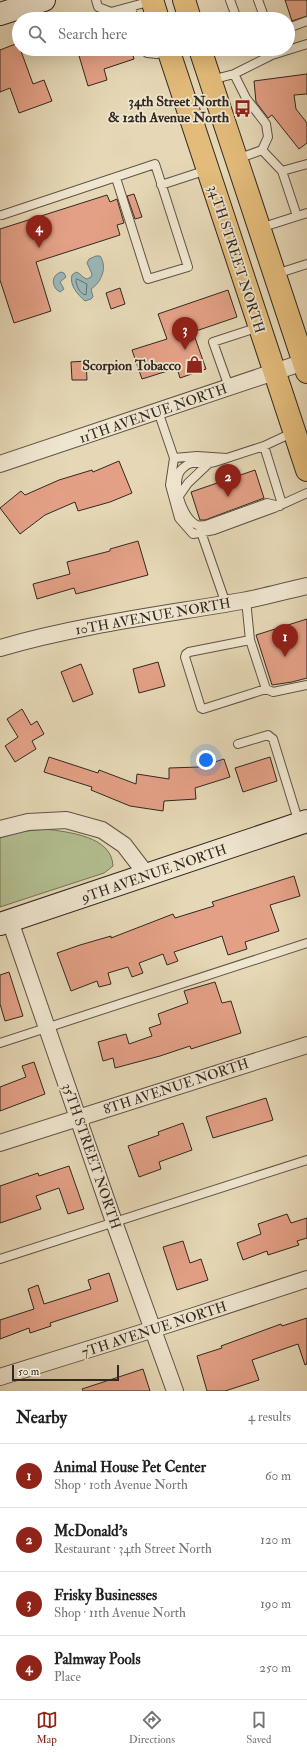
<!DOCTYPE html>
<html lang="en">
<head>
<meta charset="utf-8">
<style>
  body { margin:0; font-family:"IM FELL Double Pica",serif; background:#f2f2f2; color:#202124 }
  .scale { position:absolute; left:12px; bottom:10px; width:107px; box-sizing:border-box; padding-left:4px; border:2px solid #322820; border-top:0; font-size:11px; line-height:14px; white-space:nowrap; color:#322820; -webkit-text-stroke:3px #efe6d0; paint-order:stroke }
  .you { position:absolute; left:206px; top:760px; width:14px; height:14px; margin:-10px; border:3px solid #fff; border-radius:50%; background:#1a73e8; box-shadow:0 0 0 6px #1a73e833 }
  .badge { display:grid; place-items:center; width:26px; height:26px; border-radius:50%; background:#8f2418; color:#fff; font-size:13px; font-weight:700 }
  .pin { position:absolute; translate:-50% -33px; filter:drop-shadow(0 1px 2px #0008) }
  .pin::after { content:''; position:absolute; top:21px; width:14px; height:12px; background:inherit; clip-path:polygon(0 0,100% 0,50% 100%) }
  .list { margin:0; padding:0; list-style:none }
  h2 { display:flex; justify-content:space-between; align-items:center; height:52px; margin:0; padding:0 16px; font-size:17px }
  h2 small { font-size:13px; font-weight:400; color:#757577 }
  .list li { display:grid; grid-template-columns:26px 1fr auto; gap:12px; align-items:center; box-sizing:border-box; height:64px; padding:0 16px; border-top:1px solid #e0e0e0 }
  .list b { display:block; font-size:15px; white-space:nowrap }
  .list p { margin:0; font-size:13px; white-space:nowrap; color:#757577 }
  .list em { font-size:13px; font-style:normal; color:#757577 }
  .icon { flex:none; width:22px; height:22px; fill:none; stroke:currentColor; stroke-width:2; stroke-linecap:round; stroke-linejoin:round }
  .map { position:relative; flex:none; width:307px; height:1391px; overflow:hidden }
  .search { position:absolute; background:#fff; box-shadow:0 4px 16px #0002; left:12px; right:12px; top:12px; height:44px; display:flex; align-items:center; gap:10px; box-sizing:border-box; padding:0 14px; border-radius:22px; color:#757577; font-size:15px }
  .sheet { height:308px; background:#fff }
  nav { display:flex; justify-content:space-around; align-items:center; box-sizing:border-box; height:56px; border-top:1px solid #e0e0e0; background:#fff; font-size:11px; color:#757577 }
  nav a { display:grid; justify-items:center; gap:2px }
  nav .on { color:#8f2418 }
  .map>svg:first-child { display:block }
</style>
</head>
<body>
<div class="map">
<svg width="307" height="1391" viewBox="0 0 307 1391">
  <rect width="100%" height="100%" fill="#e6d8b6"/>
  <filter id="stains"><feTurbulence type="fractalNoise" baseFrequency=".005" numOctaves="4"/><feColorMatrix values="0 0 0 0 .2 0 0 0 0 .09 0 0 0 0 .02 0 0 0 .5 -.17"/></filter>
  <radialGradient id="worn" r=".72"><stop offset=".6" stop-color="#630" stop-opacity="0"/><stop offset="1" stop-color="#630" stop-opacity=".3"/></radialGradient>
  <path fill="#b3bf90" stroke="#727458" d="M45,829c23,3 67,7 68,37l-9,7 -104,34v-69l19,-6z"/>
  <path fill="#9ab7b8" stroke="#707e7b" d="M96,256h4c8,11 1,27 -9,33l2,8 -2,2 -6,2c-7,-6 -16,-16 -13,-26l4,-3c5,1 6,6 11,7l4,-2 1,-3 -5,-11 2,-4z
    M61,272l3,1 2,4 -6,5 4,7 -4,3 -4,-3c-5,-7 -3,-14 5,-17z"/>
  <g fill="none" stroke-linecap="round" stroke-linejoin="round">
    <path stroke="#66706c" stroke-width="1" d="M77,279l10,5 -1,11c-6,-1 -9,-8 -10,-14z"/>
  </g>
  <path fill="#e3a086" stroke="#322820" d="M285,0h22v16l-15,5z
    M18,43l15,41 11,-4 8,21 -33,12 -9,-25 -10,4v-42z
    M77,49h54l3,10 -30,10 3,11 -19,6z
    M307,74v20l-13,1 2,14 11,14v20l-8,6 -27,-34 -4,3 -12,-16 -2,-21z
    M134,194l8,23 -7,2 -8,-23z
    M107,195l3,7 7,-3 7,24 -7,2 3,10 -84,27 15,49 -37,12 -14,-43v-51z
    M120,288l5,16 -14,5 -5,-16z
    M228,290l9,27 -44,15 13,37 -26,9 -3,-10 -35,11 -10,-29 35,-11 -9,-25z
    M86,361l1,19h-15l-1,-18z
    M119,461l13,32 -22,9 -32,9 -3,-9 -30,13 -25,19 -20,-26 21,-17 4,4 34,-15 33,-10 1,2z
    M255,470l9,28 -59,22h-5l-9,-28z
    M138,541l10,34 -72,19 -2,-6 -37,11 -4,-15 37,-10 -3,-12 43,-11v-2z
    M307,619v59l-15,4 -20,3 -16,-50z
    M158,662l7,24 -26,7 -6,-24z
    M81,664l12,30 -20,8 -12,-30z
    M22,709l9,16 6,-4 7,13 -12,7 4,8 -21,13 -10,-16 13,-9 -11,-18z
    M49,757l49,16 1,-3 37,14 1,-10 32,5v-11l30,-1 25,-8 6,18 -35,11 1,11 -32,2 -1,10 -33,-5 -39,-16 1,-3 -48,-15z
    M270,757l7,24 -34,11 -8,-24z
    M294,876l6,20 -30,9 9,26 -34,11 2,7 -19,6 -6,-19 -48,16 4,9 -11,4 -4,-11 -24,9 4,10 -11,4 -4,-10 -20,6 3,11 -12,3 -2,-6 -26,10 -14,-38 23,-8 31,-9v2l62,-24 2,4 39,-12 -2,-4z
    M9,972l14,44 -18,5 -5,-17v-29z
    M215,982l7,21 9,-2 10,32 -50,16 -1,-3 -30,10 -45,12 -2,-10 -10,3 -5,-19 28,-8 3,10 23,-8 -3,-8 12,-4 -3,-10 30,-11 -4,-12z
    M34,1062l11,32 -45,17v-24l26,-10 -4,-11z
    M266,1098l7,22 -60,18 -7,-21z
    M183,1123l9,27 -33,12 2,7 -22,8 -11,-31 31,-11 -1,-3z
    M69,1166l15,43 -16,5 -9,-26 -23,8 5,13 -41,14v-37l38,-13 1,3z
    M287,1214l4,9 16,-5v20l-10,3 2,4 -31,10 -1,-4 -24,9 -6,-17 24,-9 -3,-10z
    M183,1241l7,22 11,-4 7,21 -31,10 -14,-43z
    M109,1273l9,28 -68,22 1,3 -21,7 -1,-5 -29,11v-19l34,-11 -6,-20 10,-4 6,19 47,-15 -3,-9z
    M307,1318v46l-2,1 -7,-21 -46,16 7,20 -34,11h-18l-10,-35 25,-8 -1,-2 60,-22 1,2z
    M143,1369l7,22h-67l-1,-2z"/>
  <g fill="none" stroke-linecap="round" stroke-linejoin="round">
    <defs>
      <path id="lane" d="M96,0l2,7 13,5 41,-11
        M230,0l7,19
        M258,0l7,19
        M131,7l3,12
        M288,28l19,-7
        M143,49l4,4 10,1 10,-3
        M211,80l23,-6
        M262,150l6,-13 -2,-13 -20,-26 -12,-24 38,-19 35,-11
        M237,159l25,-9 20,21 15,45
        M282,171l25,-7
        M161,185l46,-15
        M2,215l153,-51 33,103 -40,12 -32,-101
        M260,228l47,-15
        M276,274l31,-10
        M229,387l-16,-45 46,-15
        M158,411l16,47 -4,27 9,33 14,16 21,-4 60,-22 33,-15
        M264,446l18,58
        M174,458l23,-2 30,2 37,-12 30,-14
        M227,458c-6,2 -12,5 -18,5 -11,2 -16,-4 -26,5 -14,11 -1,51 14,57 3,1 6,0 9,0l61,-22 13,3
        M179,496l9,-13 20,-19
        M201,532l25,72
        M246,600l4,40 16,49
        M250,640l-61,12 -3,2 -1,3 16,51 2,1 63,-20 7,3 34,-7
        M238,744l30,-9 5,4 26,84
        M0,1043l307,-100
        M0,1259l307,-99"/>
      <path id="street" d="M0,464l307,-103
        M0,648c79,-23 161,-33 242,-47 22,-4 43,-10 65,-15
        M0,829l28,-7 38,-2 36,10 22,15 23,30
        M10,921l104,301 61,169
        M0,1143l307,-98
        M0,1377l154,-48 153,-50"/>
      <path id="secondary" d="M0,14l44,-14
        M0,924l307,-103"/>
      <path id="highway" d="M152,0l6,19
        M184,0l6,19
        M168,49l139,421
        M200,49l107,323"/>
    </defs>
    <use href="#lane" stroke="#5f5446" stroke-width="10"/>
    <use href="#street" stroke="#5f5446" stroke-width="18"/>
    <use href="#secondary" stroke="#322820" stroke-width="24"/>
    <use href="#highway" stroke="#322820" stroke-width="24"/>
    <use href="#lane" stroke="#efe6d0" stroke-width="8"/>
    <use href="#street" stroke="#efe6d0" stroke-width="16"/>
    <use href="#secondary" stroke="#efe6d0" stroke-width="22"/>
    <use href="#highway" stroke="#e3bc7b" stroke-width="22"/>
  </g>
  <defs>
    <symbol id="bus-bare" viewBox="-9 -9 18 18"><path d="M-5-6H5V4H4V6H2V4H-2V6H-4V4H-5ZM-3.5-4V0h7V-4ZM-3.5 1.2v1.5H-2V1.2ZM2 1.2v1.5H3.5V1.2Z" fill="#8f2418" stroke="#efe6d0" stroke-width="2.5" paint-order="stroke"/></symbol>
    <symbol id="shop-bare" viewBox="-9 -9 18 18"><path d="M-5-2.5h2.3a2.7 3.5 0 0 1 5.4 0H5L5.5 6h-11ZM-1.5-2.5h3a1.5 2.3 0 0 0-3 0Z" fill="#8f2418" stroke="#efe6d0" stroke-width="2.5" paint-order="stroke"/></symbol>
  </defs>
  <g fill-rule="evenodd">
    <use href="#bus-bare" x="230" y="96" width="25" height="25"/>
    <use href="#shop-bare" x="182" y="352" width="25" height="25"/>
  </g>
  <g text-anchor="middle" stroke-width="3.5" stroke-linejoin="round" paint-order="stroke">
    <g font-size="14" font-weight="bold" fill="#322820" stroke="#efe6d0" text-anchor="end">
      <text x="229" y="106">34th Street North<tspan x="229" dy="16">&amp; 12th Avenue North</tspan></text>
      <text x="181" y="370">Scorpion Tobacco</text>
    </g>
    <g font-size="14" fill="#322820" stroke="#efe6d0">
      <text transform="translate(237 259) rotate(72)" y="5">34TH STREET NORTH</text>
      <text transform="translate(153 413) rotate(-19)" y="5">11TH AVENUE NORTH</text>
      <text transform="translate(153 616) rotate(-10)" y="5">10TH AVENUE NORTH</text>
      <text transform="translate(154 873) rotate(-19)" y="5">9TH AVENUE NORTH</text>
      <text transform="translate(176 1086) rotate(-18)" y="5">8TH AVENUE NORTH</text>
      <text transform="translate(92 1156) rotate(71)" y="5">35TH STREET NORTH</text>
      <text transform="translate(154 1329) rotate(-18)" y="5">7TH AVENUE NORTH</text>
    </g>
  </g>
  <rect width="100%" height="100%" filter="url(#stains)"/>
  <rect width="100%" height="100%" fill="url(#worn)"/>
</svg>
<div class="scale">50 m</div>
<div class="you"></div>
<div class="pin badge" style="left:285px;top:657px">1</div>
<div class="pin badge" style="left:228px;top:497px">2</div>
<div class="pin badge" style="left:185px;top:350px">3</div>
<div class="pin badge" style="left:39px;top:248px">4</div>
<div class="search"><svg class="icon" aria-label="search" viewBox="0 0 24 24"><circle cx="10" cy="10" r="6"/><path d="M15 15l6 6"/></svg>Search here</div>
</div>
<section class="sheet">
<h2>Nearby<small>4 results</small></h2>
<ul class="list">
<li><span class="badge">1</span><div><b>Animal House Pet Center</b><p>Shop · 10th Avenue North</p></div><em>60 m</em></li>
<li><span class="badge">2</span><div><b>McDonald's</b><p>Restaurant · 34th Street North</p></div><em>120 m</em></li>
<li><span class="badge">3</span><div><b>Frisky Businesses</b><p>Shop · 11th Avenue North</p></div><em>190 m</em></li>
<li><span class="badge">4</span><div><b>Palmway Pools</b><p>Place</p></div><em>250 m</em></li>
</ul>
</section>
<nav>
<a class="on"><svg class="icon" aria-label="map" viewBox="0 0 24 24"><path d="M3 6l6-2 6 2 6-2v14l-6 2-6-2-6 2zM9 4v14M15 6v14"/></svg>Map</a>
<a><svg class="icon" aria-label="directions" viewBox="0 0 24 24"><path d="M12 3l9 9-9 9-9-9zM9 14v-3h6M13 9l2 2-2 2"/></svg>Directions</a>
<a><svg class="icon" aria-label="saved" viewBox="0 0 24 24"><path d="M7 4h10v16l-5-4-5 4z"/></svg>Saved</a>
</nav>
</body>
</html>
